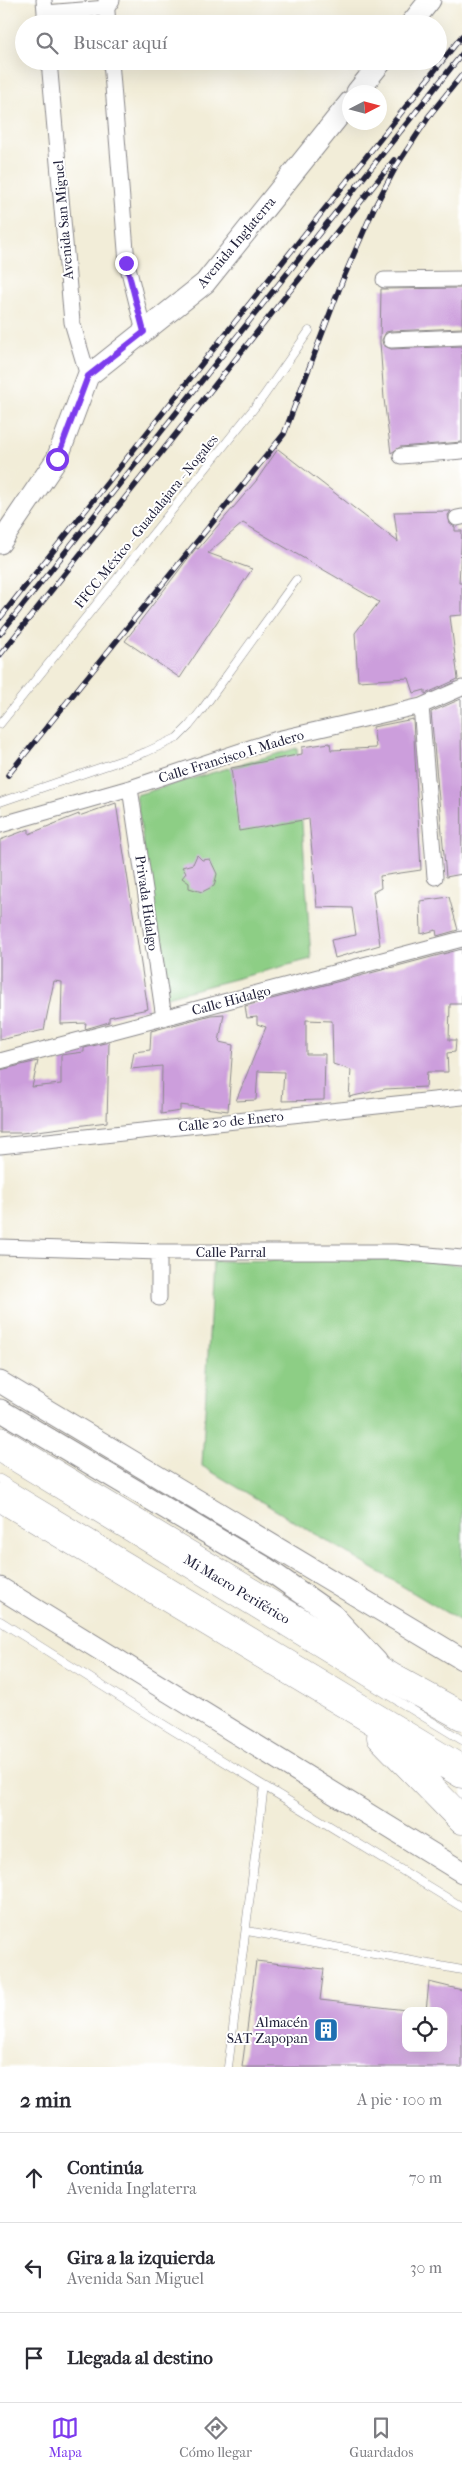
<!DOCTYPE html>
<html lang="es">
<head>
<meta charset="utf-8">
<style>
  body { margin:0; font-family:"IM FELL French Canon",serif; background:#f2f2f3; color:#2b2b33 }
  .controls { position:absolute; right:15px; bottom:15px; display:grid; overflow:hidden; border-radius:10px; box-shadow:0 5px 20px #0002 }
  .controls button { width:45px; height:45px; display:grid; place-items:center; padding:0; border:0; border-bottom:1px solid #e1e1e2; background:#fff; color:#2b2b33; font:25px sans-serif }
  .compass { position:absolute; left:342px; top:85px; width:45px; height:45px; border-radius:50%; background:#fff; box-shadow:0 5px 20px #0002; rotate:84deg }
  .stop { position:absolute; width:15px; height:15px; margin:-11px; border:4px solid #7c3aed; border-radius:50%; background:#fff }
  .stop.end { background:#7c3aed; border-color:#fff; box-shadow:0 1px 5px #0008 }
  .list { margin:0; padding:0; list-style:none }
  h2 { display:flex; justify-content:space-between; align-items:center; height:65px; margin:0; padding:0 20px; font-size:21px }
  h2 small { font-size:16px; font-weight:400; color:#7c7c81 }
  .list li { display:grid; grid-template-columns:32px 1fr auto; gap:15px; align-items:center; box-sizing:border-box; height:90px; padding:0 20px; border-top:1px solid #e1e1e2 }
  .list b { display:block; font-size:19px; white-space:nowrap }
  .list p { margin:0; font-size:16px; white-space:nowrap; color:#7c7c81 }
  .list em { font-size:16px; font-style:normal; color:#7c7c81 }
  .icon { flex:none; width:28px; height:28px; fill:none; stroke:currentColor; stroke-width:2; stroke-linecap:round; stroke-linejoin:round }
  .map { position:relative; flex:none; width:462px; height:2067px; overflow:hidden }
  .search { position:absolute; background:#fff; box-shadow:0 5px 20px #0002; left:15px; right:15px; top:15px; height:55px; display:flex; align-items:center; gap:12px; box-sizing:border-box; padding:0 18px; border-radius:28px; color:#7c7c81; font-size:19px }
  .sheet { height:335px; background:#fff }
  nav { display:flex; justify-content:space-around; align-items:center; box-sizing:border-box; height:70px; border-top:1px solid #e1e1e2; background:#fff; font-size:14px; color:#7c7c81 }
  nav a { display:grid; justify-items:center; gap:2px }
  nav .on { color:#7c3aed }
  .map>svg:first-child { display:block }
</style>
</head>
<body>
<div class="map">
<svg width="462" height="2067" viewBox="0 0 462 2067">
  <rect width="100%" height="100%" fill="#fff"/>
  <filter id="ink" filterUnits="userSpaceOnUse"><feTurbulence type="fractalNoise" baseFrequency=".02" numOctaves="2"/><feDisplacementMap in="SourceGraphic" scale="10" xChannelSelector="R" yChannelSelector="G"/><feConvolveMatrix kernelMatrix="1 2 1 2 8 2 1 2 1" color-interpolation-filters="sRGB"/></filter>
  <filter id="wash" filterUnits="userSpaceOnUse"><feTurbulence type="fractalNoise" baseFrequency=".0096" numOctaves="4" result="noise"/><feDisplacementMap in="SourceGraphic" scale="20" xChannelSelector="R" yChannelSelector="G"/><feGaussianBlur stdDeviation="1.12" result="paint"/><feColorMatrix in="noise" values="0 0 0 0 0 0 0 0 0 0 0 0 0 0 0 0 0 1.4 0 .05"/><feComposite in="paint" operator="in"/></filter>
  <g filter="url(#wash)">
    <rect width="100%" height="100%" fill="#f2edd8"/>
    <path fill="#8dce85" stroke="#587860" d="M297,748l14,211 -145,38 -30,-202z
      M399,1259l63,6v357l-260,-156 11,-205z"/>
    <g id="blocks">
      <path fill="#cc9edc" d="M462,288v40l-71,3 -5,1 -4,8 1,5 8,4 71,-3v96l-62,5 -9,6 -7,-54 -4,-57 1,-53z
        M278,449l120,93 -4,-30 57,-1 -3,4 2,9 5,3v4h7l-3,52h3v32l-12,1 8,63 -33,15v-4l-11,3 -5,-15 -51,3 -3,-48 24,-31 -136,-79 -35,30 44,16 -72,109 -55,-37 71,-93 2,1 58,-68z
        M461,699l1,175 -16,3 -15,-165z
        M413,719l8,151 -41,6 1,12 -8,4 7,53 -45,13 -4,-18 25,-5 -4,-27 -35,-1 -8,-88 -70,12 -8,-63 71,-14v-7l28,-4 1,7 45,-2 -3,-21z
        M116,803l32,206 -39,8v5l-24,7 1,-6 -25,1 1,-42 -8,-1 -10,49 -44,10v-200l29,-11v5l50,-20v2z
        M197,855l5,5 8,-1 7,15 -3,12 -12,6 -13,-4v-5l-7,-5 4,-5 -4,-6 11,-3z
        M449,897l9,33 -21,6 -1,-6 -15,4 -1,-33z
        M462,949v55h-12l-1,36h7l-1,12 -8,1 1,19h-21l-1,15 -41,2 -36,8 2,-27 -18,-6 -1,-43 -26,-1v34h19l-1,46 -42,1 2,-29 -26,-1 -2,29 -20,1 30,-74 -9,-3v-7l-10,1 -2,-12z
        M224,1014l-5,28 14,3 -5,66 -48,-6v6l-19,3 1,-48 -31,3 3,-17 16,-2 1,-19 60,-16z
        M109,1042l-2,80 -85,11h-22v-63l38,-9 -6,26 29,-3v-29l23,-3v-4z
        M256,1961l68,8 -4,31 86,10v38h37v-37h-17l3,-29 33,8v77h-220z"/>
    </g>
  </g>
  <g filter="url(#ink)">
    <use href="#blocks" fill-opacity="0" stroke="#8a888a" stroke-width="1"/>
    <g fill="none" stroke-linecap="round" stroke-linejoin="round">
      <defs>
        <path id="lane" d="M0,724l263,-327 46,-66
          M0,802l146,-50 31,-14 12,-12 12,-15 95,-131
          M0,1459l462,281
          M0,1479l462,279
          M0,1621l153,97 309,189
          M247,1931l215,39
          M228,2067l36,-281"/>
        <path id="street" d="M44,0l2,24
          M106,0l2,24
          M45,13l62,-5 5,-8
          M49,61l23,261 16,54
          M111,61l16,202 17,69
          M384,280l78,-1
          M391,340l71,-3
          M401,456l61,-5
          M457,518l5,-1
          M421,706l14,171
          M130,788l34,230
          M0,825l130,-37 147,-49 144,-33 41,-18
          M0,1061l462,-122
          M0,1146l462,-49
          M0,1247l159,5h236l67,6
          M159,1252v46"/>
        <path id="secondary" d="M411,24l19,-24
          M357,92l25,-31
          M0,543l57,-84 31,-83 117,-93 145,-181
          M0,1382l462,277
          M0,1410l263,156 70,49 44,47
          M0,1588l462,284"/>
        <path id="highway" d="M0,1441l391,236 71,39
          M0,1497l462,277
          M381,1737l81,83"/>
      </defs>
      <use href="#lane" stroke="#8a888a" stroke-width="9"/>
      <use href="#street" stroke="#8a888a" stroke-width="17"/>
      <use href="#secondary" stroke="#8a888a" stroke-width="23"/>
      <use href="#highway" stroke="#8a888a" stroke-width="29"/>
      <use href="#lane" stroke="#fff" stroke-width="8"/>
      <use href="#street" stroke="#fff" stroke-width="15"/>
      <use href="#secondary" stroke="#fff" stroke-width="21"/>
      <use href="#highway" stroke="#fff" stroke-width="28"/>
      <defs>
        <path id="rail" d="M428,117l34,-42
          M0,618l462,-582
          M0,634l462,-580
          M0,655l394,-495
          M8,775l276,-341 59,-155 31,-71 23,-43 35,-53"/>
      </defs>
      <use href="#rail" stroke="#22223b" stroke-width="5.5"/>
      <use href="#rail" stroke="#fff" stroke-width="4" stroke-dasharray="11" stroke-linecap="butt"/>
    </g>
  </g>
  <g fill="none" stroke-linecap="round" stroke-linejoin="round" filter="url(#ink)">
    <path stroke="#7c3aed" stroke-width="6" d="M57,459l31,-83 56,-44 -18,-69"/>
  </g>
  <defs>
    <symbol id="building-square" viewBox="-11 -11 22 22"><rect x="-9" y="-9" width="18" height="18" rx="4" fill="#1f6fb2" stroke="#fff"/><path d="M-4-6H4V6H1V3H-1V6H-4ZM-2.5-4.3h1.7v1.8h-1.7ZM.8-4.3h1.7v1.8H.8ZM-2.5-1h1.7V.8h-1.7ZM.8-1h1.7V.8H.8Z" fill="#fff"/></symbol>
  </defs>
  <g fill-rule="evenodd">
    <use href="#building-square" x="312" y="2016" width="28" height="28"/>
  </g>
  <g text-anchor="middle" stroke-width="4" stroke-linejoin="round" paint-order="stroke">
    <g font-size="14" fill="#22223b" stroke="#fff">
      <text transform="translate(63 220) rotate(-95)" y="5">Avenida San Miguel</text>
      <text transform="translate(236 242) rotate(-50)" y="5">Avenida Inglaterra</text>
      <text transform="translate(146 521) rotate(-51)" y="5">FFCC México - Guadalajara - Nogales</text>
      <text transform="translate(231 756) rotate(-17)" y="5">Calle Francisco I. Madero</text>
      <text transform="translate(147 903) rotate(82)" y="5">Privada Hidalgo</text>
      <text transform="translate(231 1000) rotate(-15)" y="5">Calle Hidalgo</text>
      <text transform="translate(231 1121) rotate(-6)" y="5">Calle 20 de Enero</text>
      <text x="231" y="1257">Calle Parral</text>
      <text transform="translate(237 1589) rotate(31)" y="5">Mi Macro Periférico</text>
    </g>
    <g font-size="14" fill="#22223b" stroke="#fff" text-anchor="end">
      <text x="308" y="2027">Almacén<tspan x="308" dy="16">SAT Zapopan</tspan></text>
    </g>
  </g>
</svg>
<div class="controls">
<button><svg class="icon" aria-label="locate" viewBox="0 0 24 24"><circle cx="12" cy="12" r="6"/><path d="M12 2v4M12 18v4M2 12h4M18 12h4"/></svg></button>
</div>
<svg class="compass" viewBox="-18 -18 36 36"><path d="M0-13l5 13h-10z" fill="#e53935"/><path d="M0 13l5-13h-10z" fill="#7c7c81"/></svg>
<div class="stop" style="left:57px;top:459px"></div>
<div class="stop end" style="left:126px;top:263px"></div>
<div class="search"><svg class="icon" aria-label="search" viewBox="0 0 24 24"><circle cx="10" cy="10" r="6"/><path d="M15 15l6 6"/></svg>Buscar aquí</div>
</div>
<section class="sheet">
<h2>2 min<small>A pie · 100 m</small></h2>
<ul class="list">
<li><svg class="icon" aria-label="ahead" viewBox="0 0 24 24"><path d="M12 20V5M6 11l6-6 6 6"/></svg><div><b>Continúa</b><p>Avenida Inglaterra</p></div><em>70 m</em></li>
<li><svg class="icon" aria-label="left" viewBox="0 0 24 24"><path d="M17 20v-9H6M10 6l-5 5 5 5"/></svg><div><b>Gira a la izquierda</b><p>Avenida San Miguel</p></div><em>30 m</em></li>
<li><svg class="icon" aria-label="arrive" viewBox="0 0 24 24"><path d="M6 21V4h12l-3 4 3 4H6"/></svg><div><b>Llegada al destino</b></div></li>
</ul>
</section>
<nav>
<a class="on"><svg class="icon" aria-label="map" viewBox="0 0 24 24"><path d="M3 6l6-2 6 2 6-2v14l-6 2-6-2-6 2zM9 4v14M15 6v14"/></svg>Mapa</a>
<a><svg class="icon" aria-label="directions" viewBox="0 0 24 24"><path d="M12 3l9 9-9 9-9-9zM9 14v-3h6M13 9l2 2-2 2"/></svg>Cómo llegar</a>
<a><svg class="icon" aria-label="saved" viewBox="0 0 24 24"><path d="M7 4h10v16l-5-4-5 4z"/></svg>Guardados</a>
</nav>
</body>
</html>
